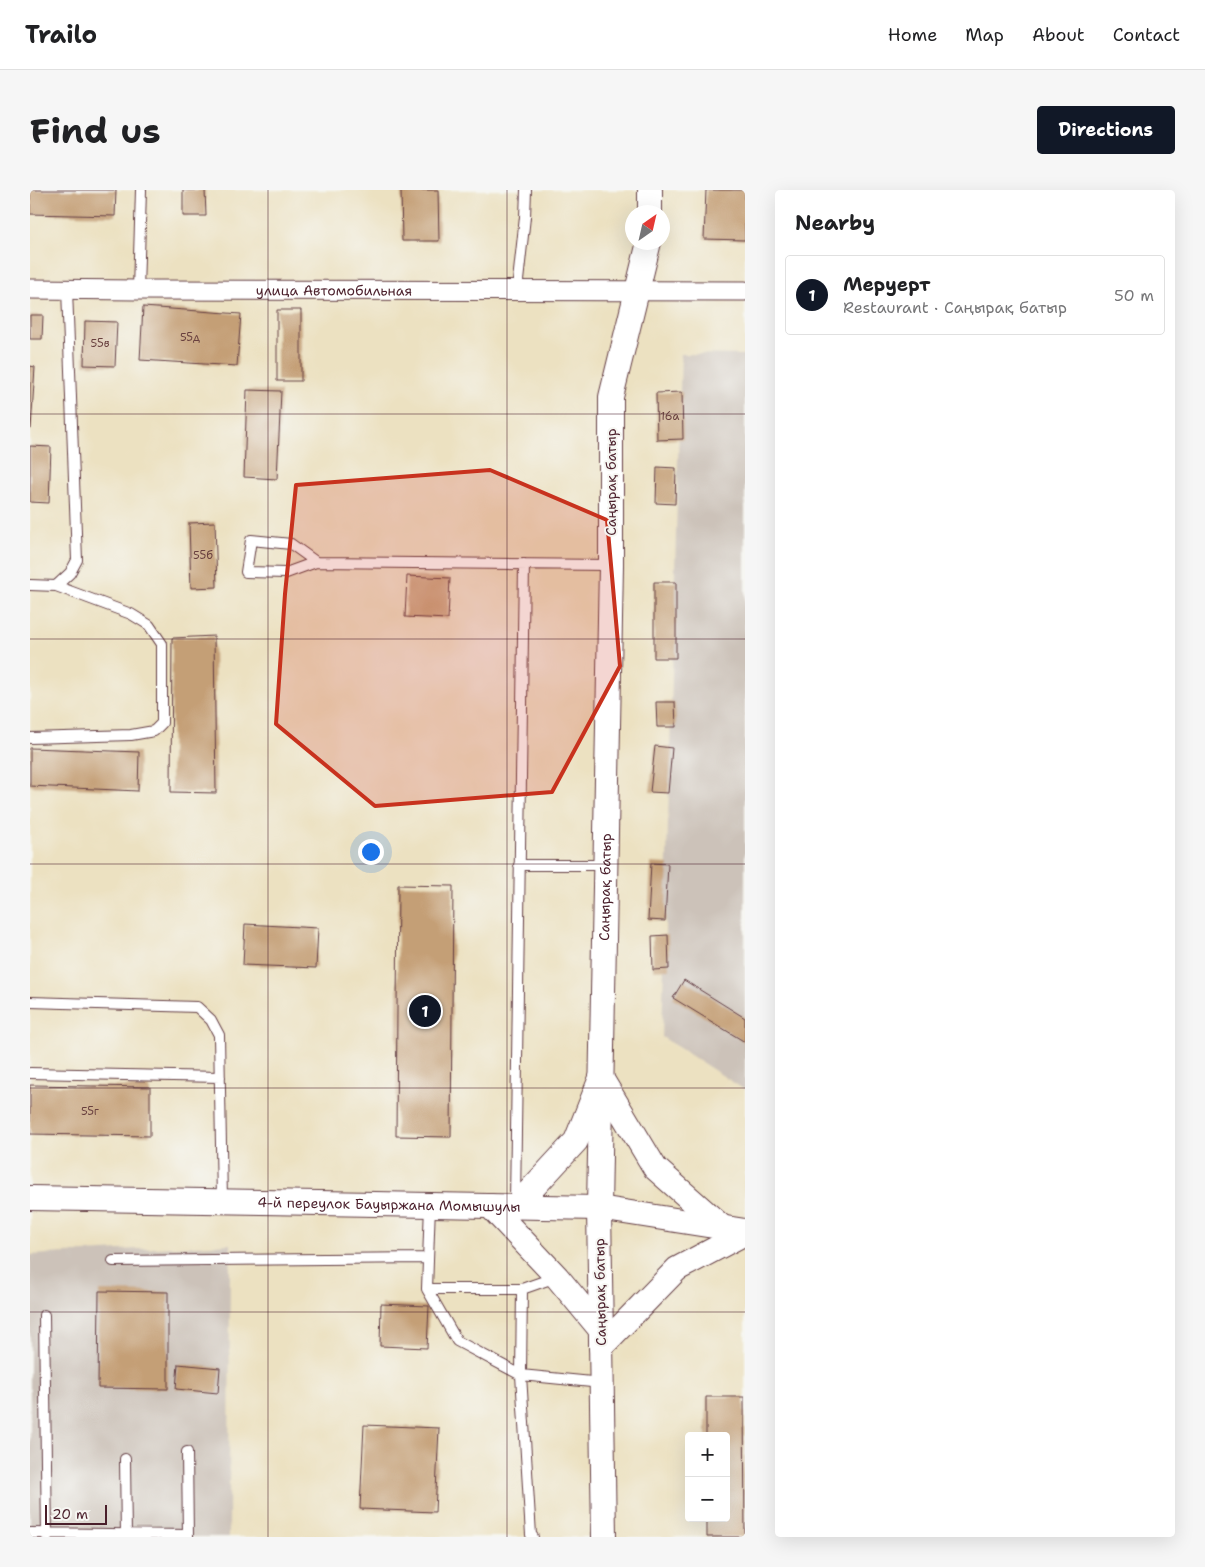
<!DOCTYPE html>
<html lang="en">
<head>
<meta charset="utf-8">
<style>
  body { margin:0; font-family:"Shantell Sans",sans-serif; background:#f6f6f6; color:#202124 }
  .controls { position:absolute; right:15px; bottom:15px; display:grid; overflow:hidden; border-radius:5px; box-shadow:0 5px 20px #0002 }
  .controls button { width:45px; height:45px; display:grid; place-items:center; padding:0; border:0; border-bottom:1px solid #e0e0e0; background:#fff; color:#202124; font:25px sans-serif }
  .compass { position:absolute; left:595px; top:15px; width:45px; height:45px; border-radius:50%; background:#fff; box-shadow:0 5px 20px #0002; rotate:34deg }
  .scale { position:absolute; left:15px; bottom:12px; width:62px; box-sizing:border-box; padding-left:5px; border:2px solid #4a1f2b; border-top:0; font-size:14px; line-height:18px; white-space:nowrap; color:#4a1f2b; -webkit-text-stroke:4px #f6f6f2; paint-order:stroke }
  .you { position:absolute; left:340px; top:661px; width:18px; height:18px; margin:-12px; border:4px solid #fff; border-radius:50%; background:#1a73e8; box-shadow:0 0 0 8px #1a73e833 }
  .badge { display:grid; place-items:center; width:32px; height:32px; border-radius:50%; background:#111827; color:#fff; font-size:16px; font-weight:700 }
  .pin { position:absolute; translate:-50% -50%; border:2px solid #fff; box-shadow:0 1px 5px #0006 }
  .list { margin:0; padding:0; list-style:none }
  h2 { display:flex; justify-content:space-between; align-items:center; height:65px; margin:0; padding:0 20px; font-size:21px }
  h2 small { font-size:16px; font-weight:400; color:#757577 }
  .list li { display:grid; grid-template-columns:32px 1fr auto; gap:15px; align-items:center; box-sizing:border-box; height:80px; margin:0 10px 10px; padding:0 10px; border:1px solid #e0e0e0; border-radius:5px }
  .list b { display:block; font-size:19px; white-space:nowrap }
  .list p { margin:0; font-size:16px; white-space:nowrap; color:#757577 }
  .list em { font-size:16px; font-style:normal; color:#757577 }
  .map { position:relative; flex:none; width:715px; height:1347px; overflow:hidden; border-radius:5px }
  header { display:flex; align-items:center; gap:30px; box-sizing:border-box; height:70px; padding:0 25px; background:#fff; border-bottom:1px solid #e0e0e0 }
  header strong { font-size:24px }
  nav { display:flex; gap:28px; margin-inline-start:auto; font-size:18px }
  .intro { display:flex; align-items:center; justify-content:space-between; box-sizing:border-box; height:120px; padding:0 30px }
  h1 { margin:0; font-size:35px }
  .button { padding:12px 22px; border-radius:5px; background:#111827; color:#fff; font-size:18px; font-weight:700 }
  main { display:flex; gap:30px; padding:0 30px }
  aside { flex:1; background:#fff; border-radius:5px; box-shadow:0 5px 20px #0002 }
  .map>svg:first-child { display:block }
</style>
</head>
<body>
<header>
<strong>Trailo</strong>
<nav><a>Home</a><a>Map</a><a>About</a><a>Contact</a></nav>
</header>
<div class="intro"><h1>Find us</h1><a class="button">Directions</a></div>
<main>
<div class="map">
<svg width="715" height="1347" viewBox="0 0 715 1347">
  <rect width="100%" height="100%" fill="#f6f6f2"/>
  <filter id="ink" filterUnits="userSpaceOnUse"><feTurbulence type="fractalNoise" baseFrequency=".02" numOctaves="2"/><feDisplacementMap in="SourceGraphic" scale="10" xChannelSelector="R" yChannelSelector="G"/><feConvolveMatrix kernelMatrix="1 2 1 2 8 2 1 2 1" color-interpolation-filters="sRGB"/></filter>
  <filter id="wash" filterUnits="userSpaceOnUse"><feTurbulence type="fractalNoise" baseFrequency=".0096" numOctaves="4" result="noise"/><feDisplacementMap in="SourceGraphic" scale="20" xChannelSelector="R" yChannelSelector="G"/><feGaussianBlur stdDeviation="1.12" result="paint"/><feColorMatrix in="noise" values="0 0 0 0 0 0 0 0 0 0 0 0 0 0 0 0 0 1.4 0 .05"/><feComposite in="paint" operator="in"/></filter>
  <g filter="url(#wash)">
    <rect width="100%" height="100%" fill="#ece1c1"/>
    <path fill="#ccc2b9" d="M651,164l64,1v735l-83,-53z
      M200,1054l-1,293h-199v-282z"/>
    <g id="blocks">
      <path fill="#c49f76" d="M0,0h86l-1,26 -85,-2z
        M153,0h22l1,26h-23z
        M371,0h37l1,51h-37z
        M676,0h39v50l-41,-1z
        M113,117l98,7 -4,52 -97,-6z
        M247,120h24v71h-24z
        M0,125h13l-1,24h-12z
        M55,131l32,1 -2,44 -31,-1z
        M0,176l5,1 -4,62h-1z
        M217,200l34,1 -4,88 -33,-2z
        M652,202l1,47 -26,1 -1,-47z
        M0,256l21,1 -2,56 -19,-1z
        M627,277l19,1 -1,36 -19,-1z
        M185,332l2,65 -26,1 -2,-65z
        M377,386l43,2 -2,41 -43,-2z
        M624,392h22v76h-22z
        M184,446l2,157 -45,-1 1,-154z
        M626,512h19l1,25h-19z
        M625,556l17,2 -4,45 -18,-1z
        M0,558l109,4 -1,39 -108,-5z
        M621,673l17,1 -3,57 -17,-1z
        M368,695l55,1 -2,251 -55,-1z
        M215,734l73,4 -2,40 -73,-3z
        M638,745l1,34 -16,1 -1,-34z
        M654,790l61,38v24l-72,-44z
        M0,895l120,2v49l-120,-2z
        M69,1101l69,1v97l-70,-1z
        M351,1114l48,2 -2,42 -47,-2z
        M148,1174l42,4 -2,25 -42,-4z
        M676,1207h38l1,140h-38v-19h19v-82h-20z
        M334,1235l75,3 -4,84 -75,-3z"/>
    </g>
  </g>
  <g filter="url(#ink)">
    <use href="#blocks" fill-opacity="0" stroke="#623c42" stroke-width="1"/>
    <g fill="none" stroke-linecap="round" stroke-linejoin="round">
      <defs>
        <path id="service" d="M108,100l3,-100
          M487,100l8,-73 1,-27
          M286,372l-30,11 -40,-1 5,-32 40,4 25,18 295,3
          M0,395l26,1 14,-13 7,-13 -10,-271
          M0,548l101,-3 23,-4 8,-8v-79l-13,-19 -18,-11 -75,-28
          M489,675h87
          M0,812l167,5 14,13 8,15 3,166
          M0,883l190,4
          M485,1013l9,-639
          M400,1015l-3,84 30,52 64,34 81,8
          M83,1071l315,-3
          M397,1099h95l34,-12
          M492,1099l-1,86 10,160 2,2
          M14,1125l3,222
          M157,1262l1,85
          M95,1269l1,78
          M0,1343l158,2"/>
        <g id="minor">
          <path id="s1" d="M0,99l108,1 607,1"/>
        </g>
        <g id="tertiary">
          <path d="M620,22v-22"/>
          <path id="s2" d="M0,1008l569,10 146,23"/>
          <path d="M460,1016l67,71 44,53"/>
          <path d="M485,1017l61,-66 25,-63 54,90 68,60"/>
          <path d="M571,1157l76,-78 68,-36"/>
          <path id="s3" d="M574,1347l-5,-329 12,-643v-168l38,-155"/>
        </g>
      </defs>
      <use href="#service" stroke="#623c42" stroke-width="12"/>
      <use href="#minor" stroke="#623c42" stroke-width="21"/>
      <use href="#tertiary" stroke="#623c42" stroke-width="26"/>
      <use href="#service" stroke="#fff" stroke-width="10"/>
      <use href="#minor" stroke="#fff" stroke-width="19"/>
      <use href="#tertiary" stroke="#fff" stroke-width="24"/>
    </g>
  </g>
  <path fill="#c8321e" fill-opacity="0.2" stroke="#c8321e" stroke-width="4" stroke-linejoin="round" d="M460,280l117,50 13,146 -68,126 -177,14 -99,-82 9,-130 11,-109z"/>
  <path fill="none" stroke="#4a1f2b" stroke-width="1" stroke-opacity="0.55" d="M238,0v1347M477,0v1347M0,224h715M0,449h715M0,674h715M0,898h715M0,1122h715"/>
  <g text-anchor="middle" stroke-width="4" stroke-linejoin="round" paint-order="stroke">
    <g font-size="11" fill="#683f3e">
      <text x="160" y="151">55д</text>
      <text x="70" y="157">55в</text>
      <text x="640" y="230">16а</text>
      <text x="173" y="369">55б</text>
      <text x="60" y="925">55г</text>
    </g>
    <g font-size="14" fill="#4a1f2b" stroke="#f6f6f2">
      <text dy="5" stroke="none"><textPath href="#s1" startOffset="304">улица Автомобильная</textPath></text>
      <text transform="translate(581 292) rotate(-90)" y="5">Саңырақ батыр</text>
      <text dy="5" stroke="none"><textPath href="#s3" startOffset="650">Саңырақ батыр</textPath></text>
      <text dy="5" stroke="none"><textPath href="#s2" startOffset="359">4-й переулок Бауыржана Момышулы</textPath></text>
      <text transform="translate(570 1102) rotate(-91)" y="5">Саңырақ батыр</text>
    </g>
  </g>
</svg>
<div class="controls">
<button>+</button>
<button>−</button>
</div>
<svg class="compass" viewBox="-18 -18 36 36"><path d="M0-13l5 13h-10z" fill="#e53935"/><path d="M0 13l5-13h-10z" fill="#757577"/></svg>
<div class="scale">20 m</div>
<div class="you"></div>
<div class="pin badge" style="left:395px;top:821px">1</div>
</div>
<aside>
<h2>Nearby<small></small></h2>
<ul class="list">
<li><span class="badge">1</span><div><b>Меруерт</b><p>Restaurant · Саңырақ батыр</p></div><em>50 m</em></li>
</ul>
</aside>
</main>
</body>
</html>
